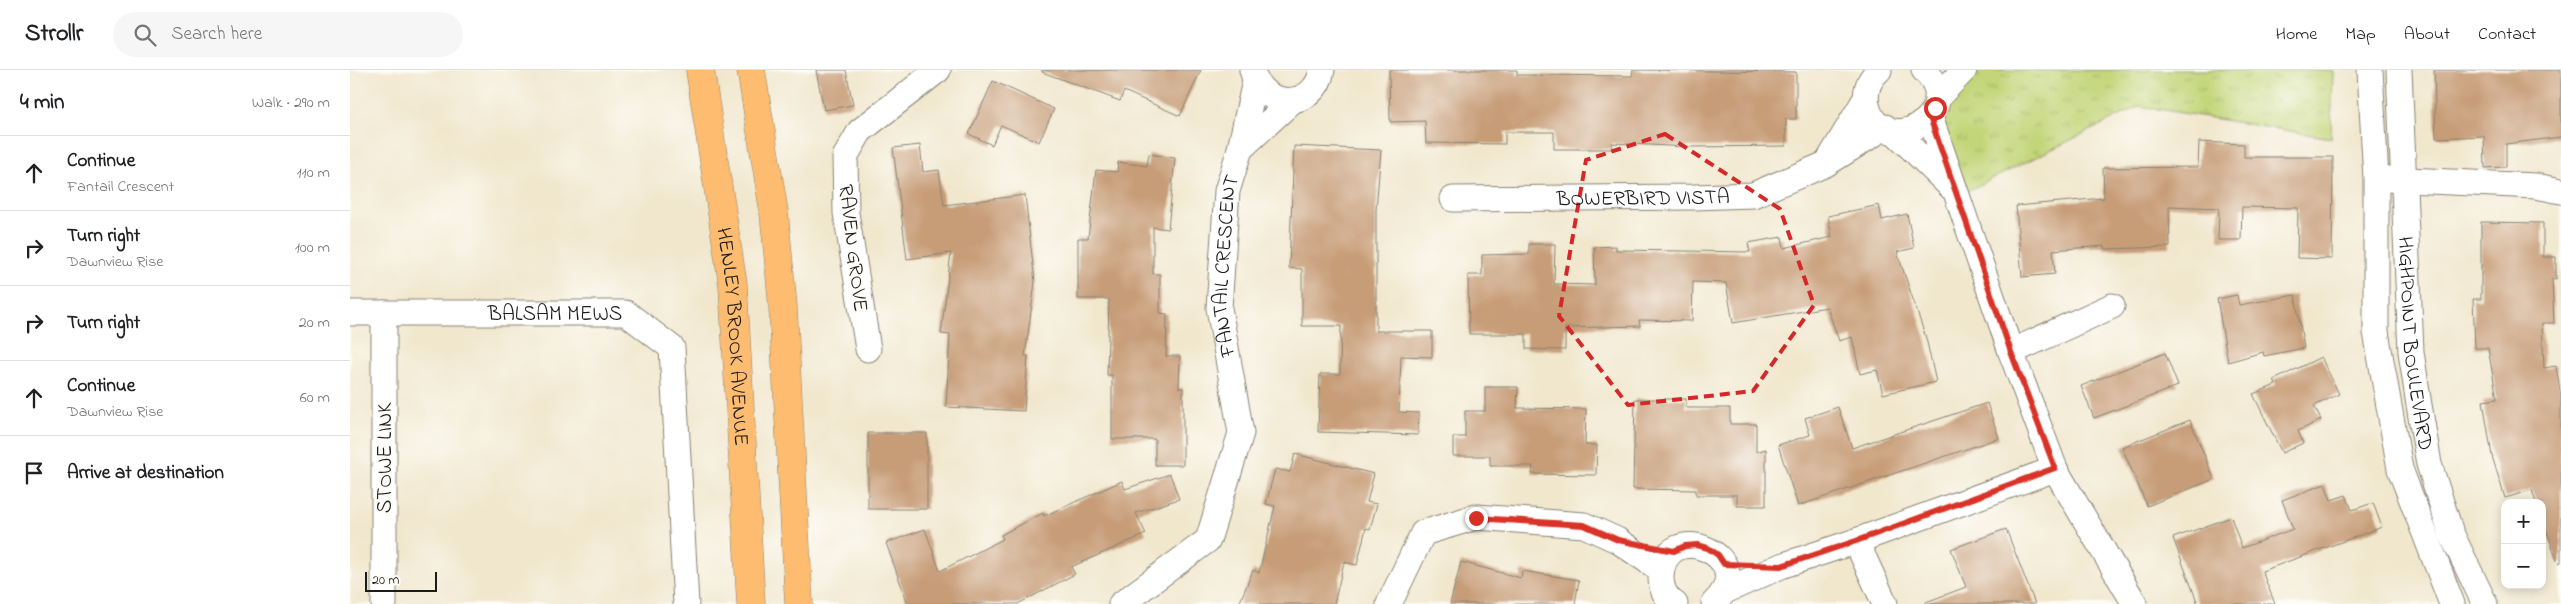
<!DOCTYPE html>
<html lang="en">
<head>
<meta charset="utf-8">
<style>
  body { margin:0; font-family:"Indie Flower",sans-serif; background:#f6f6f6; color:#202124 }
  .controls { position:absolute; right:15px; bottom:15px; display:grid; overflow:hidden; border-radius:10px; box-shadow:0 2px 12px #0003 }
  .controls button { width:45px; height:45px; display:grid; place-items:center; padding:0; border:0; border-bottom:1px solid #e0e0e0; background:#fff; color:#202124; font:25px sans-serif }
  .scale { position:absolute; left:15px; bottom:12px; width:72px; box-sizing:border-box; padding-left:5px; border:2px solid #1c1c1c; border-top:0; font-size:14px; line-height:18px; white-space:nowrap; color:#1c1c1c; -webkit-text-stroke:4px #fdfcf7; paint-order:stroke }
  .stop { position:absolute; width:15px; height:15px; margin:-11px; border:4px solid #d93025; border-radius:50%; background:#fff }
  .stop.end { background:#d93025; border-color:#fff; box-shadow:0 1px 5px #0008 }
  .list { margin:0; padding:0; list-style:none }
  h2 { display:flex; justify-content:space-between; align-items:center; height:65px; margin:0; padding:0 20px; font-size:21px }
  h2 small { font-size:16px; font-weight:400; color:#757577 }
  .list li { display:grid; grid-template-columns:32px 1fr auto; gap:15px; align-items:center; box-sizing:border-box; height:75px; padding:0 20px; border-top:1px solid #e0e0e0 }
  .list b { display:block; font-size:19px; white-space:nowrap }
  .list p { margin:0; font-size:16px; white-space:nowrap; color:#757577 }
  .list em { font-size:16px; font-style:normal; color:#757577 }
  .icon { flex:none; width:28px; height:28px; fill:none; stroke:currentColor; stroke-width:2; stroke-linecap:round; stroke-linejoin:round }
  .map { position:relative; flex:none; width:2211px; height:534px; overflow:hidden }
  header { display:flex; align-items:center; gap:30px; box-sizing:border-box; height:70px; padding:0 25px; background:#fff; border-bottom:1px solid #e0e0e0 }
  header strong { font-size:24px }
  nav { display:flex; gap:28px; margin-inline-start:auto; font-size:18px }
  .search { width:350px; height:45px; background:#f6f6f6; display:flex; align-items:center; gap:12px; box-sizing:border-box; padding:0 18px; border-radius:28px; color:#757577; font-size:19px }
  main { display:flex }
  aside { flex:1; background:#fff }
  .map>svg:first-child { display:block }
</style>
</head>
<body>
<header>
<strong>Strollr</strong>
<div class="search"><svg class="icon" aria-label="search" viewBox="0 0 24 24"><circle cx="10" cy="10" r="6"/><path d="M15 15l6 6"/></svg>Search here</div>
<nav><a>Home</a><a>Map</a><a>About</a><a>Contact</a></nav>
</header>
<main>
<aside>
<h2>4 min<small>Walk · 290 m</small></h2>
<ul class="list">
<li><svg class="icon" aria-label="ahead" viewBox="0 0 24 24"><path d="M12 20V5M6 11l6-6 6 6"/></svg><div><b>Continue</b><p>Fantail Crescent</p></div><em>110 m</em></li>
<li><svg class="icon" aria-label="right" viewBox="0 0 24 24"><path d="M7 20v-9h11M14 6l5 5-5 5"/></svg><div><b>Turn right</b><p>Dawnview Rise</p></div><em>100 m</em></li>
<li><svg class="icon" aria-label="right" viewBox="0 0 24 24"><path d="M7 20v-9h11M14 6l5 5-5 5"/></svg><div><b>Turn right</b></div><em>20 m</em></li>
<li><svg class="icon" aria-label="ahead" viewBox="0 0 24 24"><path d="M12 20V5M6 11l6-6 6 6"/></svg><div><b>Continue</b><p>Dawnview Rise</p></div><em>60 m</em></li>
<li><svg class="icon" aria-label="arrive" viewBox="0 0 24 24"><path d="M6 21V4h12l-3 4 3 4H6"/></svg><div><b>Arrive at destination</b></div></li>
</ul>
</aside>
<div class="map">
<svg width="2211" height="534" viewBox="0 0 2211 534">
  <defs>
    <pattern id="grass-tufts" width="24" height="20" patternUnits="userSpaceOnUse" patternTransform="scale(1.25)"><rect width="24" height="20" fill="#c3d578"/><path d="M3 7l-1-3M5 7V3M7 7l1-3M15 17l-1-3M17 17v-4M19 17l1-3" fill="none" stroke="#a7b667"/></pattern>
  </defs>
  <rect width="100%" height="100%" fill="#fdfcf7"/>
  <filter id="ink" filterUnits="userSpaceOnUse"><feTurbulence type="fractalNoise" baseFrequency=".02" numOctaves="2"/><feDisplacementMap in="SourceGraphic" scale="10" xChannelSelector="R" yChannelSelector="G"/><feConvolveMatrix kernelMatrix="1 2 1 2 8 2 1 2 1" color-interpolation-filters="sRGB"/></filter>
  <filter id="wash" filterUnits="userSpaceOnUse"><feTurbulence type="fractalNoise" baseFrequency=".0096" numOctaves="4" result="noise"/><feDisplacementMap in="SourceGraphic" scale="20" xChannelSelector="R" yChannelSelector="G"/><feGaussianBlur stdDeviation="1.12" result="paint"/><feColorMatrix in="noise" values="0 0 0 0 0 0 0 0 0 0 0 0 0 0 0 0 0 1.4 0 .05"/><feComposite in="paint" operator="in"/></filter>
  <g filter="url(#wash)">
    <rect width="100%" height="100%" fill="#f1e7cd"/>
    <path fill="url(#grass-tufts)" stroke="#70784a" d="M1619,0h364l-2,68 -191,-32 -177,87 -19,-55 -1,-30z"/>
    <g id="blocks">
      <path fill="#c79d78" d="M466,0h30l7,35 -29,5z
        M692,0h159l-21,46 -56,-25 -4,10 -78,-29z
        M1039,0h128v5h10l105,1 1,-6 163,2v47h-10v27l-98,1 -76,-4v6h-58v-17h-49v12l-79,-1 -1,-22 -35,1z
        M2084,0h127v67l-55,7v23l-21,1 -1,-32 -48,2z
        M643,11l61,28 -15,33 -38,-17 -9,20 -23,-11z
        M1849,72l45,2v13h89l-1,102 -35,-1 1,-50 -56,-1 -1,33h-23l1,-32 -50,-2 1,41 -66,2v-3l-51,4 2,24 -33,3 -6,-71 88,-8 -1,-30 95,-1z
        M570,75l3,27 16,-2 5,35 81,-10 10,87 -10,74h3l-4,55 -78,-4 4,-72 -9,-1 10,-81 -44,6 -14,-111z
        M944,76l87,4 -5,60v121h56v26l-31,-1 -2,56 20,1 -1,22 -100,-3 2,-58h20l1,-48h-39v-57l-13,-1z
        M799,84l26,4 -7,71 -15,-2v47h7v39l7,1 -1,42h14l-1,32h4v77h-28v-26h-43v-64h-5l2,-76h-31v-61h10l8,-68 21,2 1,-10 29,4z
        M1529,135l3,15 25,-6 7,34 -17,4 29,86 10,44 -53,12 -6,-24 -17,4 -8,-37 -13,4 -12,-34 -94,16 -7,-40 -33,-1 -1,39 -53,-1 1,6 -75,2v22l-39,-1v-15h-57l-1,-59h14v-20l47,-1v-10h26l-1,40 41,1 -1,-38 22,-1v4l134,2 -2,-9 34,-6 2,11 48,-11 -4,-21z
        M2131,152l62,1v34h13v22h-4l2,44h-12l2,45 12,-2 5,31v165l-3,1 -16,-45v-15h-6l-4,-13 -27,8 -13,-42 -9,-55 14,-2 -9,-51h-13l-2,-49h8z
        M1887,225l2,10 56,-10 9,53 -40,8 -1,-4 -35,10 -11,-63z
        M1815,283l13,33 -84,32 -13,-32z
        M1971,287l18,37 -25,12 7,14 -23,11 5,12 -21,10 -29,-59 23,-9 -2,-5z
        M1135,317h33l-1,21 69,1 -1,36h12l-1,30 -64,-1 1,-8h-43v-10h-37v-19h12v-26h20z
        M1285,329h51v9h44v16h26v28l10,-3v57h-29v-11h-41v-5l-63,-1z
        M1637,333l12,35 -201,68 -20,-61 32,-10 -5,-17 33,-11 14,41z
        M1840,350l24,59 -67,27 -25,-59z
        M518,363h59v76h-59z
        M945,384l79,20 -7,28 10,2 -7,25 -4,-1 -9,37 -13,-3 -10,42h-95l14,-34 6,3 16,-67 -9,-2 9,-35 15,3z
        M820,404l9,25 -43,14 10,21 -75,33 4,7 -42,22 -15,8h-110l-22,-61 39,-14 15,42 63,-32 -2,-4 42,-22 1,3 78,-35 3,8z
        M1975,414l6,16 15,-5 6,15 21,-7 9,24 -120,44 13,33h-77l-25,-66 58,-21 11,31 51,-19 -11,-29z
        M1656,459l29,75h-109v-2l40,-15 -15,-38z
        M1111,492l60,16 1,-7 57,9 -4,24h-125z"/>
    </g>
  </g>
  <g filter="url(#ink)">
    <use href="#blocks" fill-opacity="0" stroke="#868274" stroke-width="1"/>
    <g fill="none" stroke-linecap="round" stroke-linejoin="round">
      <defs>
        <g id="minor">
          <path d="M902,0c9,40 63,41 70,0"/>
          <path d="M1529,0c-10,9 -15,21 -12,35 14,59 104,8 57,-35"/>
          <path d="M2020,0l6,109v153l24,137 52,135"/>
          <path id="s1" d="M2049,0l12,282 8,53 10,59 22,69 34,71"/>
          <path d="M1587,28l27,-28"/>
          <path d="M1580,47l81,235 44,117 80,135"/>
          <path d="M1544,61l57,56"/>
          <path d="M890,79l52,-48"/>
          <path d="M1479,90l37,-62"/>
          <path d="M2036,109l150,7 25,5"/>
          <path id="s2" d="M1103,129l241,-2 59,-2 73,-31 59,-37"/>
          <path id="s3" d="M0,243h276l46,35 14,256"/>
          <path d="M34,243v291"/>
          <path d="M518,279l-22,-136 -1,-56 15,-26 78,-61"/>
          <path d="M1661,282l101,-46"/>
          <path d="M1506,471l29,63"/>
          <path d="M1373,522l58,-26 75,-25 199,-72"/>
          <path id="s4" d="M771,534l87,-64 33,-107 -22,-125 8,-117 13,-42 15,-68"/>
          <path d="M1039,534l34,-71 53,-16 108,8 33,15 44,30"/>
          <path d="M1325,534c-9,-5 -14,-16 -14,-26 2,-65 102,-20 53,25"/>
        </g>
        <g id="major">
          <path id="s5" d="M350,0l33,215 18,319"/>
          <path d="M401,0l23,142 9,95 16,297"/>
        </g>
      </defs>
      <use href="#minor" stroke="#868274" stroke-width="27"/>
      <use href="#major" stroke="#868274" stroke-width="29"/>
      <use href="#minor" stroke="#fff" stroke-width="25"/>
      <use href="#major" stroke="#fdbc6f" stroke-width="28"/>
    </g>
  </g>
  <g fill="none" stroke-linecap="round" stroke-linejoin="round" filter="url(#ink)">
    <path stroke="#d93025" stroke-width="6" d="M1126,448l108,7 34,15 56,11 11,-5 12,-1 11,3 10,7 6,9 57,2 75,-25 199,-73 -44,-116 -81,-235 5,-9"/>
  </g>
  <path fill="none" stroke="#d62828" stroke-width="4" stroke-dasharray="10 6" stroke-linejoin="round" d="M1315,64l115,75 34,96 -61,86 -125,14 -69,-89 27,-156z"/>
  <g text-anchor="middle" stroke-width="4" stroke-linejoin="round" paint-order="stroke">
    <g font-size="21" fill="#1c1c1c" stroke="#fdfcf7">
      <text dy="7" stroke="none"><textPath href="#s2" startOffset="190">BOWERBIRD VISTA</textPath></text>
      <text transform="translate(504 178) rotate(83)" y="7">RAVEN GROVE</text>
      <text dy="7" stroke="none"><textPath href="#s4" startOffset="389">FANTAIL CRESCENT</textPath></text>
      <text dy="7" stroke="none"><textPath href="#s3" startOffset="205">BALSAM MEWS</textPath></text>
      <text dy="7" stroke="none"><textPath href="#s5" startOffset="269">HENLEY BROOK AVENUE</textPath></text>
      <text dy="7" stroke="none"><textPath href="#s1" startOffset="274">HIGHPOINT BOULEVARD</textPath></text>
      <text transform="translate(34 388) rotate(-90)" y="7">STOWE LINK</text>
    </g>
  </g>
</svg>
<div class="controls">
<button>+</button>
<button>−</button>
</div>
<div class="scale">20 m</div>
<div class="stop" style="left:1585px;top:38px"></div>
<div class="stop end" style="left:1126px;top:448px"></div>
</div>
</main>
</body>
</html>
